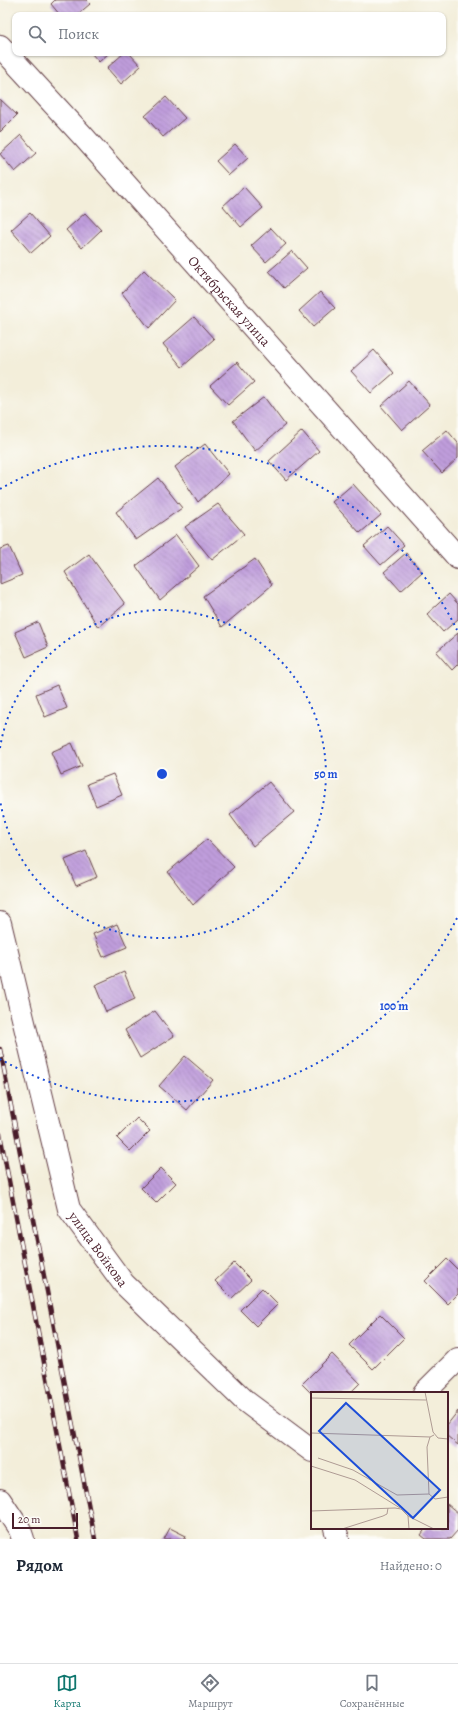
<!DOCTYPE html>
<html lang="ru">
<head>
<meta charset="utf-8">
<style>
  body { margin:0; font-family:Alegreya,serif; background:#f2f2f3; color:#1f2937 }
  .scale { position:absolute; left:12px; bottom:10px; width:66px; box-sizing:border-box; padding-left:4px; border:2px solid #4a1f2b; border-top:0; font-size:11px; line-height:14px; white-space:nowrap; color:#4a1f2b; -webkit-text-stroke:3px #fdfcf7; paint-order:stroke }
  .list { margin:0; padding:0; list-style:none }
  h2 { display:flex; justify-content:space-between; align-items:center; height:52px; margin:0; padding:0 16px; font-size:17px }
  h2 small { font-size:13px; font-weight:400; color:#747a83 }
  .icon { flex:none; width:22px; height:22px; fill:none; stroke:currentColor; stroke-width:2; stroke-linecap:round; stroke-linejoin:round }
  .map { position:relative; flex:none; width:458px; height:1539px; overflow:hidden }
  .search { position:absolute; background:#fff; box-shadow:0 1px 3px #0004; left:12px; right:12px; top:12px; height:44px; display:flex; align-items:center; gap:10px; box-sizing:border-box; padding:0 14px; border-radius:8px; color:#747a83; font-size:15px }
  .sheet { height:124px; background:#fff }
  nav { display:flex; justify-content:space-around; align-items:center; box-sizing:border-box; height:56px; border-top:1px solid #e0e1e3; background:#fff; font-size:11px; color:#747a83 }
  nav a { display:grid; justify-items:center; gap:2px }
  nav .on { color:#0f766e }
  .map>svg:first-child { display:block }
</style>
</head>
<body>
<div class="map">
<svg width="458" height="1539" viewBox="0 0 458 1539">
  <defs>
    <pattern id="building-back-hatch" width="6" height="6" patternUnits="userSpaceOnUse"><rect width="6" height="6" fill="#bf9ddc"/><path d="M-1 5l2 2M0 0l6 6M5-1l2 2" fill="none" stroke="#9d7fb3"/></pattern>
  </defs>
  <rect width="100%" height="100%" fill="#fdfcf7"/>
  <filter id="ink" filterUnits="userSpaceOnUse"><feTurbulence type="fractalNoise" baseFrequency=".025" numOctaves="2"/><feDisplacementMap in="SourceGraphic" scale="8" xChannelSelector="R" yChannelSelector="G"/><feConvolveMatrix kernelMatrix="1 2 1 2 8 2 1 2 1" color-interpolation-filters="sRGB"/></filter>
  <filter id="wash" filterUnits="userSpaceOnUse"><feTurbulence type="fractalNoise" baseFrequency=".012" numOctaves="4" result="noise"/><feDisplacementMap in="SourceGraphic" scale="16" xChannelSelector="R" yChannelSelector="G"/><feGaussianBlur stdDeviation="0.9" result="paint"/><feColorMatrix in="noise" values="0 0 0 0 0 0 0 0 0 0 0 0 0 0 0 0 0 1.4 0 .05"/><feComposite in="paint" operator="in"/></filter>
  <g filter="url(#wash)">
    <rect width="100%" height="100%" fill="#f3eeda"/>
    <g id="blocks">
      <path fill="url(#building-back-hatch)" d="M55,0h31l4,4 -13,11h-17l-9,-11z
        M91,53h18l-10,9z
        M124,53h5l12,13 -20,18 -14,-16z
        M166,97l19,21 -22,19 -18,-21z
        M0,99l17,16 -17,17z
        M21,135l15,18 -21,19 -15,-18z
        M235,144l13,14 -19,17 -13,-14z
        M244,187l19,21 -22,19 -18,-21z
        M30,213l20,23 -19,17 -20,-23z
        M85,213l16,17 -19,18 -16,-18z
        M271,228l15,16 -20,18 -15,-16z
        M292,251l15,17 -23,20 -15,-17z
        M144,270l31,30 -26,28 -27,-35z
        M320,292l15,16 -22,19 -14,-16z
        M194,317l20,22 -32,28 -19,-23z
        M374,350l20,23 -23,20 -20,-22z
        M237,362l17,20 -26,23 -18,-19z
        M409,381l21,24 -28,25 -21,-24z
        M264,397l21,28 -30,26 -22,-30z
        M447,430l11,13v15l-16,15 -20,-22z
        M302,431l17,20 -33,29 -17,-19z
        M205,444l24,30 -31,28 -23,-35z
        M158,478l24,30 -46,32 -20,-28z
        M353,484l28,31 -21,18 -28,-31z
        M218,504l26,30 -32,26 -27,-33z
        M387,526l17,19 -23,20 -17,-19z
        M176,535l23,31 -39,34 -24,-34z
        M9,546l13,29 -22,9v-35z
        M406,553l16,19 -21,19 -17,-19z
        M89,554l36,50 -27,23 -33,-55z
        M255,559l17,26 -50,42 -19,-31z
        M449,594l9,10v15l-15,13 -16,-18z
        M38,622l10,25 -22,10 -11,-25z
        M458,633v31l-6,6 -16,-18z
        M57,685l10,23 -22,9 -9,-23z
        M72,743l10,23 -21,9 -10,-23z
        M113,774l9,21 -26,11 -9,-22z
        M269,782l25,30 -41,34 -23,-31z
        M207,839l27,28 -41,38 -25,-33z
        M86,851l11,26 -21,9 -11,-26z
        M117,924l10,23 -24,10 -10,-23z
        M124,972l11,27 -29,13 -11,-27z
        M155,1011l19,25 -34,22 -15,-28z
        M185,1056l28,24 -26,30 -28,-24z
        M137,1118l13,13 -20,20 -13,-13z
        M161,1168l15,15 -20,20 -15,-15z
        M447,1259l11,11v24l-10,10 -23,-23z
        M234,1263l17,17 -19,18 -17,-17z
        M262,1288l16,16 -22,22 -16,-16z
        M380,1314l24,24 -31,31 -24,-24z
        M332,1354l28,29 -10,10h-39l-9,-9z
        M458,1411v34l-11,-9v-11z
        M447,1504l11,9v17l-8,9h-24l-5,-4 5,-7h21z
        M170,1528l16,8 -1,3h-21z"/>
    </g>
  </g>
  <g filter="url(#ink)">
    <use href="#blocks" fill-opacity="0" stroke="#633e45" stroke-width="1"/>
    <g fill="none" stroke-linecap="round" stroke-linejoin="round">
      <defs>
        <g id="minor">
          <path id="s1" d="M0,46l82,89 376,423"/>
          <path id="s2" d="M0,923l69,286 55,75 121,117 67,50"/>
          <path d="M424,1393l34,-34"/>
          <path d="M0,1500l20,30 3,9"/>
          <path d="M335,1528l3,11"/>
        </g>
      </defs>
      <use href="#minor" stroke="#633e45" stroke-width="24"/>
      <use href="#minor" stroke="#fff" stroke-width="22"/>
      <defs>
        <path id="rail" d="M0,1049l95,490
          M0,1134l78,405"/>
      </defs>
      <use href="#rail" stroke="#4a1f2b" stroke-width="4.5"/>
      <use href="#rail" stroke="#fdfcf7" stroke-width="3" stroke-dasharray="9" stroke-linecap="butt"/>
    </g>
  </g>
  <g fill="none" stroke="#1d4ed8" stroke-width="2" stroke-dasharray="2 4">
    <path d="M0 748A164 164 0 1 1 0 800"/>
    <path d="M457 918A328 328 0 0 1 0 1059M0 489A328 328 0 0 1 457 630"/>
  </g>
  <g text-anchor="middle" stroke-width="4" stroke-linejoin="round" paint-order="stroke">
    <g font-size="14" fill="#4a1f2b" stroke="#fdfcf7">
      <text dy="5" stroke="none"><textPath href="#s1" startOffset="343">Октябрьская улица</textPath></text>
      <text dy="5" stroke="none"><textPath href="#s2" startOffset="344">улица Войкова</textPath></text>
    </g>
  </g>
  <g transform="translate(311 1392)">
    <rect width="137" height="137" fill="#f3eeda"/>
    <path fill="none" stroke="#af9b94" stroke-width="1" d="M114,0l8,40 5,6 10,1M0,6l115,2M0,41l119,4 4,-2M7,66l35,12 44,25 32,-1M0,74l44,14 45,28M118,102l-2,-47 3,-10M118,102l6,5 13,-2M0,119l84,-3 6,1 7,7 1,13M97,124l26,13M31,137l41,-13 4,-2 1,-6"/>
    <path fill="#1d4ed8" fill-opacity="0.15" stroke="#1d4ed8" stroke-width="2" d="M35,11l94,87 -27,28 -94,-87z"/>
    <rect width="137" height="137" fill="none" stroke="#4a1f2b" stroke-width="2"/>
  </g>
  <circle cx="162" cy="774" r="6" fill="#1d4ed8" stroke="#fdfcf7" stroke-width="2"/>
  <g font-size="12" text-anchor="middle" font-weight="bold" fill="#1d4ed8" stroke="#fdfcf7" stroke-width="4" stroke-linejoin="round" paint-order="stroke">
    <text x="326" y="778">50 m</text>
    <text x="394" y="1010">100 m</text>
  </g>
</svg>
<div class="scale">20 m</div>
<div class="search"><svg class="icon" aria-label="search" viewBox="0 0 24 24"><circle cx="10" cy="10" r="6"/><path d="M15 15l6 6"/></svg>Поиск</div>
</div>
<section class="sheet">
<h2>Рядом<small>Найдено: 0</small></h2>
<ul class="list">
</ul>
</section>
<nav>
<a class="on"><svg class="icon" aria-label="map" viewBox="0 0 24 24"><path d="M3 6l6-2 6 2 6-2v14l-6 2-6-2-6 2zM9 4v14M15 6v14"/></svg>Карта</a>
<a><svg class="icon" aria-label="directions" viewBox="0 0 24 24"><path d="M12 3l9 9-9 9-9-9zM9 14v-3h6M13 9l2 2-2 2"/></svg>Маршрут</a>
<a><svg class="icon" aria-label="saved" viewBox="0 0 24 24"><path d="M7 4h10v16l-5-4-5 4z"/></svg>Сохранённые</a>
</nav>
</body>
</html>
